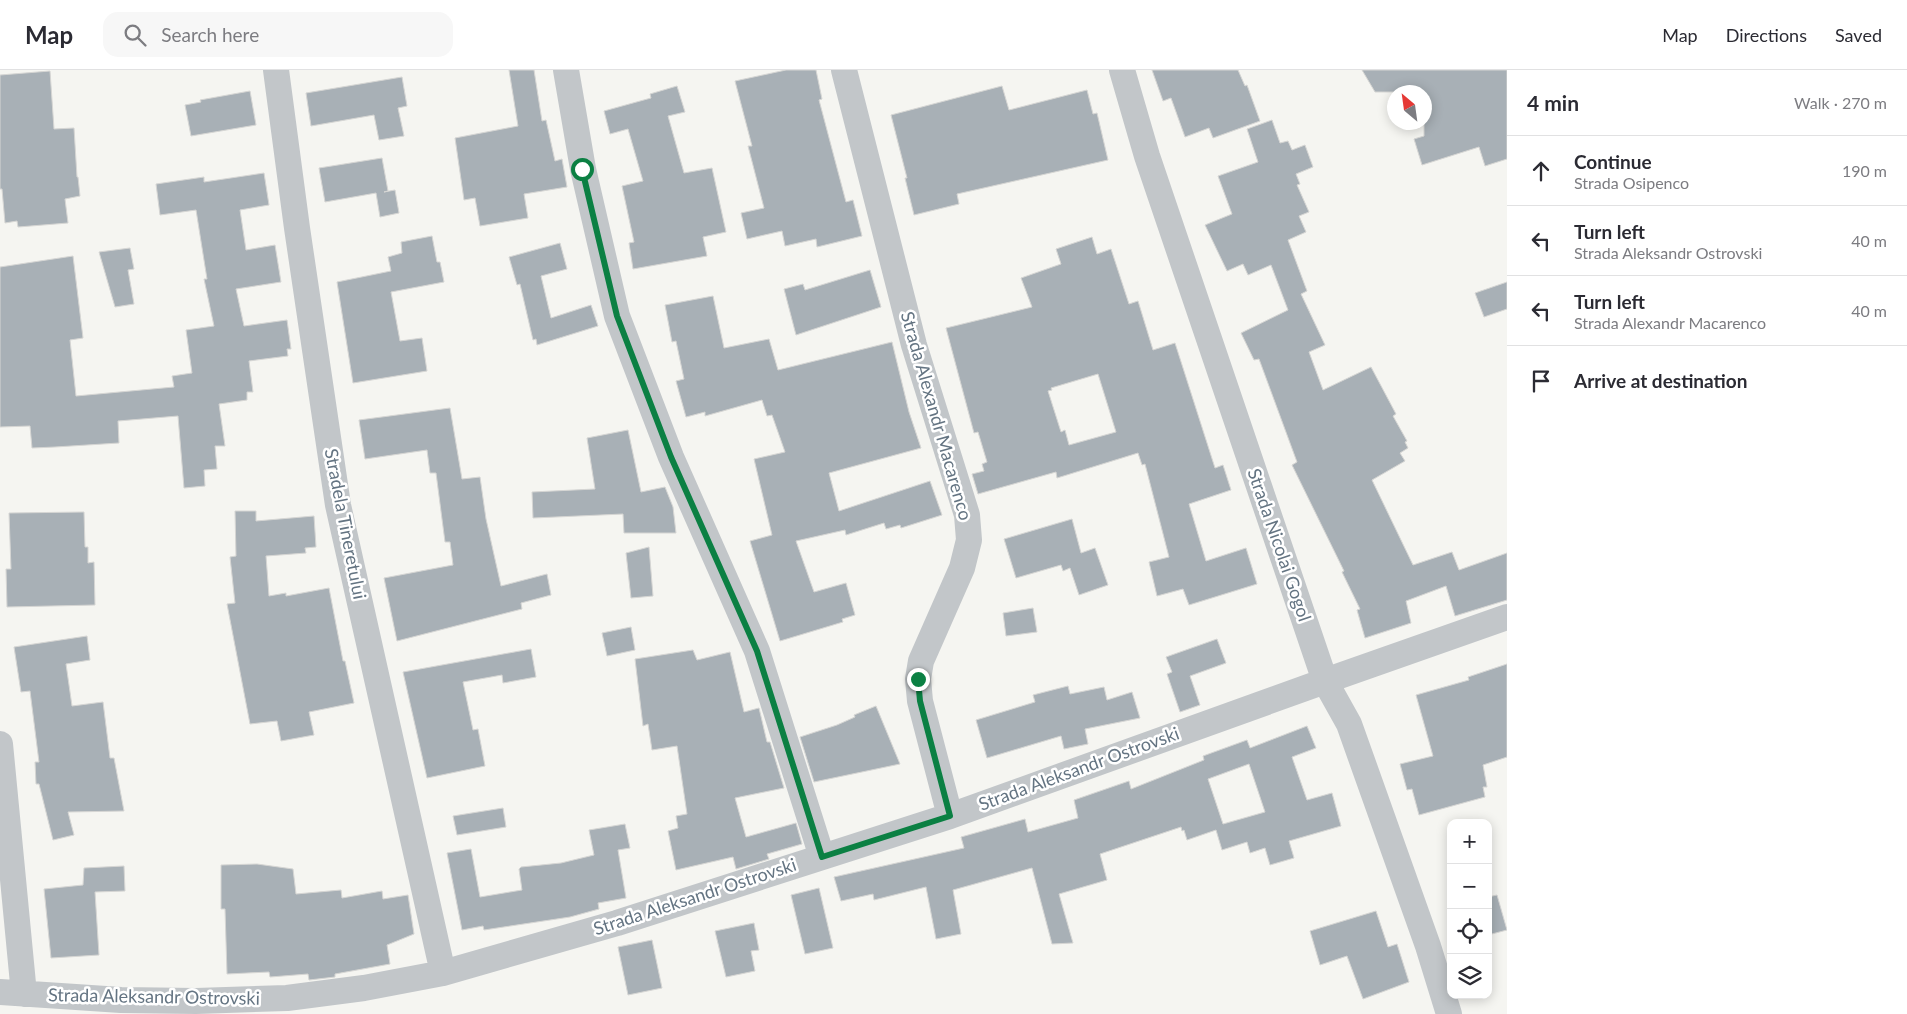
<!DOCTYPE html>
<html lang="en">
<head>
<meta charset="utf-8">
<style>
  body { margin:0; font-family:Lato,sans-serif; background:#f7f7f7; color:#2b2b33 }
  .controls { position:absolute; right:15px; bottom:15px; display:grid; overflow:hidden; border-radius:10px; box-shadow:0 2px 12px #0003 }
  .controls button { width:45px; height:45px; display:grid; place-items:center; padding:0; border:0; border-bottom:1px solid #e1e1e2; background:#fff; color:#2b2b33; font:25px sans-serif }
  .compass { position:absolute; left:1387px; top:15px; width:45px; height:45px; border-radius:50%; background:#fff; box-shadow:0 2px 12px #0003; rotate:331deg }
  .stop { position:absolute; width:15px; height:15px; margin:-11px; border:4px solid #0b8043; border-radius:50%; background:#fff }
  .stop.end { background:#0b8043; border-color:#fff; box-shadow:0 1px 5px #0008 }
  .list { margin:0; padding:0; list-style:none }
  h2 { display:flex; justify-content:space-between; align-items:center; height:65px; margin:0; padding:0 20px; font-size:21px }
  h2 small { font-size:16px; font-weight:400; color:#7c7c81 }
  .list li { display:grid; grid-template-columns:32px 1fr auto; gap:15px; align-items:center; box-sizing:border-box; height:70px; padding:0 20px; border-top:1px solid #e1e1e2 }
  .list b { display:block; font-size:19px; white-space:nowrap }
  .list p { margin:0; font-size:16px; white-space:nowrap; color:#7c7c81 }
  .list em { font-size:16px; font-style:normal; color:#7c7c81 }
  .icon { flex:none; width:28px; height:28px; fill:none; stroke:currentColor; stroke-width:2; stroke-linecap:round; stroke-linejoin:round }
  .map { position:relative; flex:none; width:1507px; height:944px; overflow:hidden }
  header { display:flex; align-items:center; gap:30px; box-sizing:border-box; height:70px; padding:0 25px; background:#fff; border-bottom:1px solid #e1e1e2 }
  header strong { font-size:24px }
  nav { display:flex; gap:28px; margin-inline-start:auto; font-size:18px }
  .search { width:350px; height:45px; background:#f7f7f7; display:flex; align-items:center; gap:12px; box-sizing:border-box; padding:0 18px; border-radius:15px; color:#7c7c81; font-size:19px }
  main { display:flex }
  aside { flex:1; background:#fff }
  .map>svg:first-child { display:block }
</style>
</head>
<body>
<header>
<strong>Map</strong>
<div class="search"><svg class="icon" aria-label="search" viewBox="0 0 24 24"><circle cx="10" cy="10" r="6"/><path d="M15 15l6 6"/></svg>Search here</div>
<nav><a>Map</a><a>Directions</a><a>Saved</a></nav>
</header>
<main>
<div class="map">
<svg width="1507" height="944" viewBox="0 0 1507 944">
  <rect width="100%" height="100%" fill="#f5f5f1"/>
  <path fill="#a8b0b6" stroke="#d6d6d4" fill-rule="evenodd" d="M509,0h25l8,51 4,-1 9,41 7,-2 5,28 -43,7 4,24 -48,8 -5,-28 -11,2 -9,-62 63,-12z
    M786,0h30l6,29 -3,1 27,102 7,-2 9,36 -45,11 -1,-8 -31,7 -3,-15 -35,8 -6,-26 23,-5 -16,-62h4l-17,-65z
    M1152,0h86l7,16 2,-1 13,36 -47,17 -4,-10 -24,9 -14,-39 -8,3z
    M1362,0h145v89l-22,7 -6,-19 -57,18 -8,-26 10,-3v-44h-49z
    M50,1l4,58 20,-1 3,49h1l2,19 -15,3 3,24 -50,4 -1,-6 -12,2 -3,-34h-2v-114z
    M402,7l5,29 -9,2 6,28 -25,4 -5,-25 -63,11 -5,-33z
    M677,16l8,26 -17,4 16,57 28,-5 14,64 -23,5 4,19 -74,13 -4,-26 5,-1 -12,-56 21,-5 -15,-52 -18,5 -6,-23 47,-13 -1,-4z
    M1002,16l7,24 78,-20 6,24 4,-1 11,47 -151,34 2,10 -45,11 -9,-37h2l-16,-63z
    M250,21l6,34 -65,11 -6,-31 16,-3 -1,-2z
    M1272,50l8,23 8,-2 4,9 13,-5 8,22 -17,7 4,10 -3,1 12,27 -10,4 7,16 -18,8 19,51 -6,3 24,51 -16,7 14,38 48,-23 25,47 -3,2 14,25 -2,1 3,6 -8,5 5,8 -33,19 41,85 39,-13 7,18 48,-17v47l-52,16 -9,-30 -40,15 5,22 -46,15 -8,-28 3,-1 -18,-37 2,-1 -52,-106 5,-3 -38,-103 -5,1 -13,-27 47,-23 -17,-45 -23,10 -5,-11 -16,7 -22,-46 27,-11 -14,-38 40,-14 -11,-33z
    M382,88l6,33 -4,1 11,-2 4,23 -19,4 -4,-24 -51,9 -6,-34z
    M264,103l5,32 -29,5 6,40 29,-5 6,37 -45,7 8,37 43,-6 4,29h-4l1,7 -39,5 4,31h-6v8l-28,4 6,42h-10l2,23 -13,1 1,16 -21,2 -6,-72 -60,5 1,22 -64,4 -23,1 -2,-22 -30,1v-160l73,-11 10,82 -13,2 6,56 98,-9 -2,-11 20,-3 -6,-43 28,-4 -10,-47h3l-11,-69 -36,5 -4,-31 48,-7v5z
    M432,166l5,26h3l4,20 -53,10 9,49 22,-3 5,33 -74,12 -16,-101 54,-11 -3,-14 14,-4 -1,-11z
    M1092,167l5,17 14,-5 18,55 9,-3 15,49 22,-7 40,125 8,-3 8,25 -42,14 17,57 40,-13 11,36 -68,21 -6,-16 -26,7 -8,-34 20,-5 -24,-93 -3,1 -4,-12 -81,25 -1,-6 -78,22 -6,-20 12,-3 -2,-7 5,-2 -9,-30 -4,1 -28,-105 86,-21 -11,-29 40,-14 -5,-15zM1098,304l18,58 -47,13 -4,-15 -4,2 -13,-41 4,-1 -1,-2z
    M560,173l7,26 -26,7 10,42 40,-13 7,21 -61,19 -1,-6 -3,1 -13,-56 -3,1 -8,-28z
    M130,178l4,21 -6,1 6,34 -19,3 -16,-55z
    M870,200l11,37 -85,28 -12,-46 19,-5 2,6z
    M1507,212v27l-23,8 -9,-24z
    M713,226l11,52 45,-9 9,31 114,-28 17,70 12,36 -92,25 10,38 91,-30 12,34 -41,13 -1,-3 -14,4 -2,-6 -38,12 -1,-5 -49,11 18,51 32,-9 9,32 -13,4 1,3 -63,19 -30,-100 22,-6 -18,-76 31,-7 -13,-37 -5,1 -5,-16 -57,16v-4l-19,5 -10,-36 8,-2 -8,-38 -4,1 -7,-37z
    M450,338l12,71 18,-2 6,42 15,67 46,-12 4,21 -30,8 1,6 -125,32 -13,-63 69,-13 -3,-23h-5l-9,-69h-6l-3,-23 -62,9 -6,-39z
    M628,360l13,62 24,-5 8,20 3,26h-52l-1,-19 -90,4 -1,-26 63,-3 -8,-51z
    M235,441h21v10l58,-5 2,31 -11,1 1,5 -40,3 3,40 17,-3v3l43,-8 14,73h2l9,42 -45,9 5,23 -33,6 -4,-20 -27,3 -23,-120 8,-1 -5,-46 6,-1z
    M84,442l1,35h3v16l6,-1 1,43 -88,2 -1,-38h5l-2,-56z
    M1072,449l9,34 14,-5 13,37 -29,10 -9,-27 -7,3 -2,-6 -45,13 -12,-39z
    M649,477l4,49 -22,2 -5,-45z
    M1033,538l4,24 -31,4 -3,-23z
    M631,557l4,23 -28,6 -5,-23z
    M87,566l3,24 -24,4 6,42 31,-4 7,56h4l10,53 -56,1 6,23 -21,5 -14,-56h-3l-1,-22h4l-9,-71 -9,1 -7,-45z
    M1217,569l9,24 -36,13 10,29 -20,7 -13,-38 5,-2 -6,-15z
    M531,579l5,28 -33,6 -1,-8 -39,7 10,48 5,-1 7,37 -58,12 -24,-106z
    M693,580l4,10 33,-8 14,60 15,-4 8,34h3l14,46 -49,10 11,39 50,-14 6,21 -35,10 2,5 -33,10 -3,-12 -57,13 -8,-39 10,-3 -2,-12 11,-2 -10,-68 -25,4 -4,-26 -5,2 -8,-67z
    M1507,594v93l-24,8 4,22h-4l2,10 -66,18 -7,-26 -5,1 -7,-26 33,-8 -17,-61 53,-15 -1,-3z
    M1068,616l2,8 34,-7 3,13 25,-8 8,26 -55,11 3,15 -24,5 -3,-13 -74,22 -11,-38 59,-18 -2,-7z
    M876,636l24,58 -86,18 -14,-45 37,-12 18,-8 -1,-2z
    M1307,656l9,22 -24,9 15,43 25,-7 9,33 -52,15 5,17 -24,7 -5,-17 -15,5 -3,-11 -25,8 -6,-20 -29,10 -3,-10 -2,1 -1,-4 -81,27 7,26 -48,14 14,49 -21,1 -20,-76 -79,22 8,44 -25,5 -10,-52 -52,13 -1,-6 -32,7 -7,-24 130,-29 -3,-11 64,-18 3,13 50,-14 -4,-18 55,-19 2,8 73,-29 -1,-4 44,-16 3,8zM1249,694l16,48 -42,12 -15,-45z
    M503,738l3,19 -49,8 -4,-19z
    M625,754l5,24 -12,2 8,48 -28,5 1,6 -29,8 -86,13 -1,-4 -21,4 -15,-77 24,-4 9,48 42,-7 -3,-21 2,-2 40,-4 33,-8 -5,-25z
    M257,794l36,5 3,25 45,-4 1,8 40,-7 1,8 25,-4 6,39 -27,11 3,19 -55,10v3l-26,3 -1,-6 -38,3 -1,-5 -42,2 -2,-65h-4v-44z
    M124,796l1,25 -30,1 4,63 -48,3 -7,-69 39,-4 1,-17z
    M819,818l14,60 -28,6 -14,-59z
    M1497,825l10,35 -19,5v-38z
    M1376,841l12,36 9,-3 12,38 -46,17 -16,-43 -27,9 -10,-34z
    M754,853l5,27 -8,1 4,20 -29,6 -11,-46z
    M652,870l10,48 -34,7 -10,-48z"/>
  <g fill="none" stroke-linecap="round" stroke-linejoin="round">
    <path stroke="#c2c6c9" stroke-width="26" d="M276,0l21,158 41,277 105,468
      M566,0l17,99 34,147 54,141 86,194 65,206
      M844,0l70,275 53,170 2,25 -7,28 -41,93 -3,18 2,22 30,115
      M1122,0l25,86 178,525 24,43 79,222 21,68
      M0,674l24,250
      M0,922l121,8 75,1 91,-3 77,-10 79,-15 174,-50 333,-107 375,-135 182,-64"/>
  </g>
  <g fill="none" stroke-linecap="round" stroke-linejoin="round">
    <path stroke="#0b8043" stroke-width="6" d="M582,99l35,147 54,141 86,194 65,206 128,-41 -30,-115 -2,-22"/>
  </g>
  <g text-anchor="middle" stroke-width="5" stroke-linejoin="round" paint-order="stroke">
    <g font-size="18" fill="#647482" stroke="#fff">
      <text transform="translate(936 346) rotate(74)" y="6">Strada Alexandr Macarenco</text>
      <text transform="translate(345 454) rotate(79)" y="6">Stradela Tineretului</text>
      <text transform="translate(1279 475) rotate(71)" y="6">Strada Nicolai Gogol</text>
      <text transform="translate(1079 699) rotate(-20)" y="6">Strada Aleksandr Ostrovski</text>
      <text transform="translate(695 827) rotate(-18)" y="6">Strada Aleksandr Ostrovski</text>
      <text transform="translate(154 927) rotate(1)" y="6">Strada Aleksandr Ostrovski</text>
    </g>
  </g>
</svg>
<div class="controls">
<button>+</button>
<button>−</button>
<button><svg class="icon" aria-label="locate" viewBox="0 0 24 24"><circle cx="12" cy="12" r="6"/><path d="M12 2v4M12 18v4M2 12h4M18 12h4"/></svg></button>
<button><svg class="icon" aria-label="layers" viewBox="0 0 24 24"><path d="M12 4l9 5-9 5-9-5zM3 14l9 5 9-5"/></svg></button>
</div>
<svg class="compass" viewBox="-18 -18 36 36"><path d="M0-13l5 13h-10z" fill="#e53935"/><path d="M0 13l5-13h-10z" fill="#7c7c81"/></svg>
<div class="stop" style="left:582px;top:99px"></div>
<div class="stop end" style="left:918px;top:609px"></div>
</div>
<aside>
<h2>4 min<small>Walk · 270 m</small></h2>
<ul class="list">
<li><svg class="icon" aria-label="ahead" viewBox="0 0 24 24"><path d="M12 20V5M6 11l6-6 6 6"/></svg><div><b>Continue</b><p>Strada Osipenco</p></div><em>190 m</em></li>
<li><svg class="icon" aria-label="left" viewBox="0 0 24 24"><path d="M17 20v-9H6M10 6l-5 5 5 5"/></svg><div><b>Turn left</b><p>Strada Aleksandr Ostrovski</p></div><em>40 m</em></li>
<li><svg class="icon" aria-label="left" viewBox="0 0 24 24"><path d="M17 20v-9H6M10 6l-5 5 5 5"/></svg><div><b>Turn left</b><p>Strada Alexandr Macarenco</p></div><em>40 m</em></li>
<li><svg class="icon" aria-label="arrive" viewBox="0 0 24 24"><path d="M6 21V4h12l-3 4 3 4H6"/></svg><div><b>Arrive at destination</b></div></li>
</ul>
</aside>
</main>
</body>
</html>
